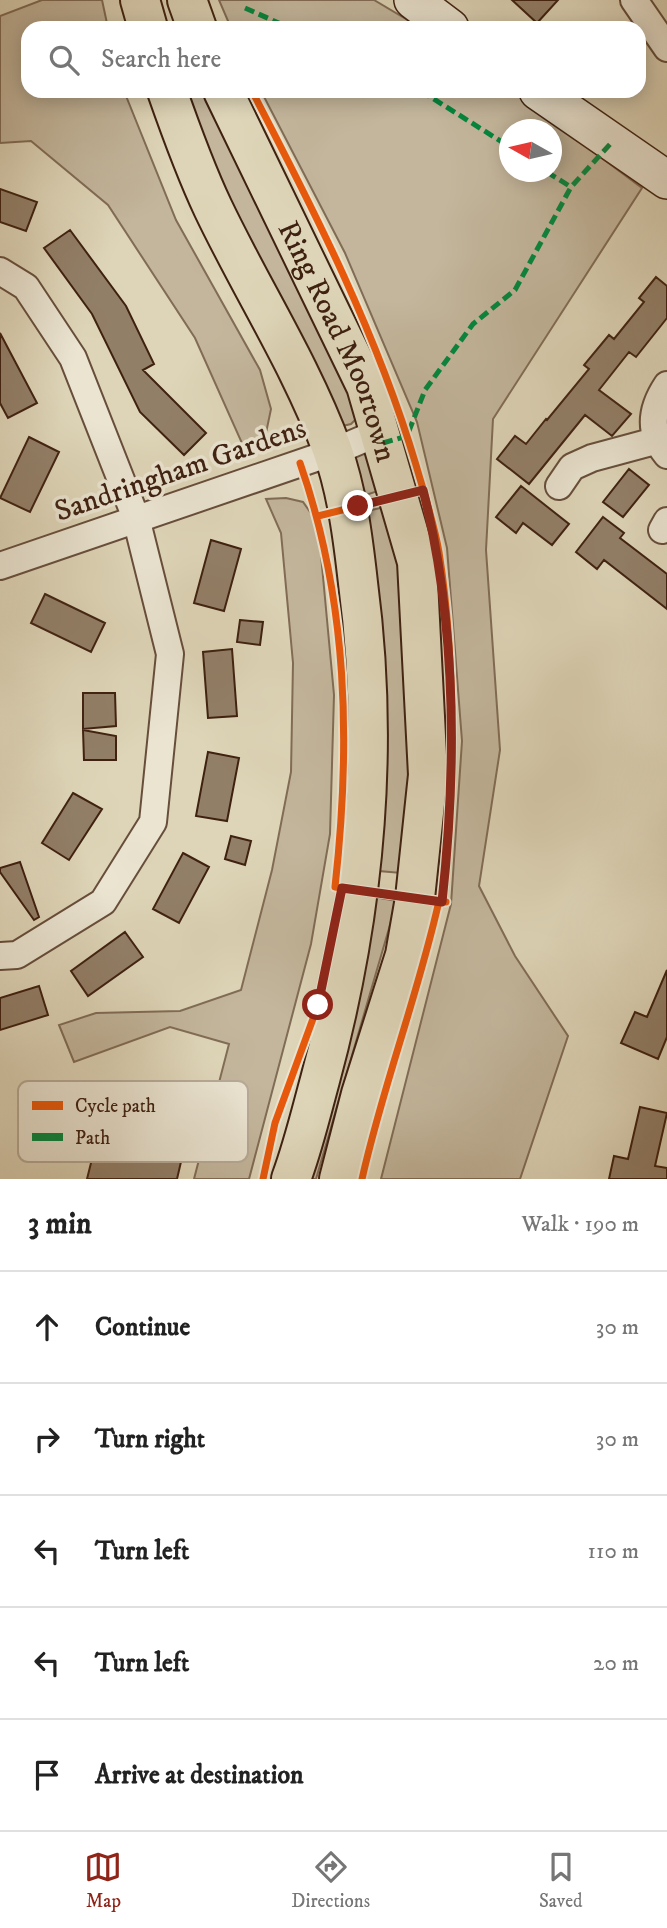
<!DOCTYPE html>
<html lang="en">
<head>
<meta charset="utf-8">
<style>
  body { margin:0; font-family:"IM FELL DW Pica",serif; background:#f6f6f6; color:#222 }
  .compass { position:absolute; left:499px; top:119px; width:63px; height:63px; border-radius:50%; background:#fff; box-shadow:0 4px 18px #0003; rotate:278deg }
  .stop { position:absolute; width:21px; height:21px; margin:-16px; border:5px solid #8f2418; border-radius:50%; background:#fff }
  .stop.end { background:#8f2418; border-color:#fff; box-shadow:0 2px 7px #0008 }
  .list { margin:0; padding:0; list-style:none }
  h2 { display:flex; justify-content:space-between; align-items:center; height:91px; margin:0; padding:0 28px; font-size:30px }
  h2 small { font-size:23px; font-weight:400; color:#767676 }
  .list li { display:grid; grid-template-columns:46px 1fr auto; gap:21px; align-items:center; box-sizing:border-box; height:112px; padding:0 28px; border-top:2px solid #e0e0e0 }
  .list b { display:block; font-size:26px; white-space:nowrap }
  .list em { font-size:23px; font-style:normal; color:#767676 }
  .icon { flex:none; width:38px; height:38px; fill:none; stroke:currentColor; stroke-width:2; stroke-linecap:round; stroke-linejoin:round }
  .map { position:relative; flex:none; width:667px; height:1179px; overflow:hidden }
  .search { position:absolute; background:#fff; box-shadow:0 4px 18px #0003; left:21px; right:21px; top:21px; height:77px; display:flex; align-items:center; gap:18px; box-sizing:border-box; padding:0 24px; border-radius:21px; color:#767676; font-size:26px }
  .sheet { height:651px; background:#fff }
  nav { display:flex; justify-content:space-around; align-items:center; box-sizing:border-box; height:98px; border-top:2px solid #e0e0e0; background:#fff; font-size:19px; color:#767676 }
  nav a { display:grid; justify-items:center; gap:4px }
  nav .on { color:#8f2418 }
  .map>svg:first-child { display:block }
</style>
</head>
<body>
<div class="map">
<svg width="667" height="1179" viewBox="0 0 667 1179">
  <rect width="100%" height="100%" fill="#ded5b8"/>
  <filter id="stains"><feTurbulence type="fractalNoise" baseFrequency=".00286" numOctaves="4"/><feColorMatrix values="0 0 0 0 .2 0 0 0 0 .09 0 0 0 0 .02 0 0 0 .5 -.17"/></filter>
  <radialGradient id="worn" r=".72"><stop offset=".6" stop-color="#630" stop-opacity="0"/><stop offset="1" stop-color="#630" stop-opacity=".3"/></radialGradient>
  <path fill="#c3b69c" stroke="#816c56" stroke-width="2" fill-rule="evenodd" d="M42,0h60l6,28h-80v63h96l52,129 84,150 11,39 -5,24 -21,17 -50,-112 -87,-133 -77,-64 -31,2v-127z
    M219,0h155l47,28h-190z
    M184,91h21l59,130 34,54 29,59 30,84 -6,6 -9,2 -101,-192z
    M261,91h251l130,97 -149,231 -7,131 14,200 -21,136 36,70 53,80 -48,143h-139l70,-275 11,-163 -15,-193 -30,-126 -72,-169zM510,130h42v42h-42z
    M360,453l8,2 13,35 -21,7 -12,-37z
    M286,498l17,4 15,21 16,172 -4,139 -19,110 -62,235h-55l35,-135 -59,-17 -96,35 -15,-37 37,-12 84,-2 61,-21 31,-120 19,-98 2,-109 -12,-130 -15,-34z
    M385,507l15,69 10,195 -9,102 -22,-2 -21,-358z
    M374,897l23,4 -81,278h-13z"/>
  <path fill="#927f68" stroke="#3f2111" stroke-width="2" d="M512,0h46l-21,23z
    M0,189l37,13 -11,29 -26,-9z
    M70,230l56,76 28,58 -11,6 63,63 -22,22 -44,-43 -48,-98 -48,-66z
    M656,277l11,9v32l-31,39 -7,-5 -30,38 32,24 -19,22 -27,-21 -56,69 -32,-25 18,-23 11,8 20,-25 1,1 42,-51 -5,-4 25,-30 5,4 30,-37 -5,-4z
    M0,333l37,70 -29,15 -8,-15z
    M29,437l30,15 -29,60 -30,-14z
    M629,469l20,16 -26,32 -20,-15z
    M521,486l48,38 -17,21 -29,-22 -7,10 -20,-16z
    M603,517l21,16 -4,5 47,36v35l-63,-49 -7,9 -21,-17z
    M211,540l30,9 -17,62 -30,-8z
    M45,594l60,29 -14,29 -60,-29z
    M240,620l23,2 -3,23 -23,-3z
    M232,649l5,67 -29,2 -5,-66z
    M83,693h32l1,33 -33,3z
    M83,730l33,6v24h-32z
    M208,752l31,6 -12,63 -31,-5z
    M73,793l29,16 -33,51 -27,-17z
    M231,836l20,5 -6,24 -20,-6z
    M183,853l26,14 -30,56 -26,-14z
    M20,862l19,55 -5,3 -34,-48v-4z
    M125,932l18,25 -55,39 -17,-25z
    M667,970v67l-9,22 -37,-16 14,-31 12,5z
    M39,986l9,29 -48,15v-32z
    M640,1107l27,6 -12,53 12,2v11h-58l5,-23 14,3z
    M114,1114l60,15 -1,4 14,3 -10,43h-90l16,-64 11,3z"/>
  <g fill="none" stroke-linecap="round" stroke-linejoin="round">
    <defs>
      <path id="street" d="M634,0l33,48
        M0,271l26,16 47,71 63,160 34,136 -17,168 -50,80 -86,53 -17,1
        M667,385c-16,24 -19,47 0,70
        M559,486l13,-19 20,-9 63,-17
        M662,530l5,-9
        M0,566l333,-114 47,-20"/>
      <path id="secondary" d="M413,0l37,28
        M538,91l129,89"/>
      <g id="highway">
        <path d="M140,0l8,28"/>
        <path d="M187,0l10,28"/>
        <path d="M167,91c14,40 28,79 46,117 39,82 87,155 119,241 15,42 21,89 26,134 22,167 6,335 -38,497 -9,33 -17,67 -29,99"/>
        <path id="s1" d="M223,91l143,295 51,176 11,213 -13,123 -10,57 -44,139 -22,85"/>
      </g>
    </defs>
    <use href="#street" stroke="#674e3b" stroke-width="30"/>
    <use href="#secondary" stroke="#3f2111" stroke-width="40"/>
    <use href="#highway" stroke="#3f2111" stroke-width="42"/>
    <use href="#street" stroke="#eae4d1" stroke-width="26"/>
    <use href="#secondary" stroke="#eae4d1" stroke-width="37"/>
    <use href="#highway" stroke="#ded5b8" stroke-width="38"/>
    <path stroke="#00873e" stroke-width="5" stroke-dasharray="10 5" stroke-linecap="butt" d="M245,8l45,20
      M421,91l89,56
      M547,172l24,15
      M383,443l24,-7 18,-46 48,-66 42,-34 56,-103 41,-45"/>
    <defs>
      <path id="cycleway" d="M252,91c63,121 125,243 164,374 8,28 18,58 23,87 18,115 15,234 3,350
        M300,463c48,138 51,280 35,424l111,15
        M318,516l105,-26
        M263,1179l12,-56 43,-118 24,-117
        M362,1179c21,-94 56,-184 77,-278"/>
    </defs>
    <use href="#cycleway" stroke="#eae4d1" stroke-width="11"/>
    <use href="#cycleway" stroke="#e8590c" stroke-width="7"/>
  </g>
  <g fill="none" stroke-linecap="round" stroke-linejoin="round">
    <path stroke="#8f2418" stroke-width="9" d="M318,1005l24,-117 100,14c15,-137 15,-278 -19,-412l-65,16"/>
  </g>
  <g text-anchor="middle" stroke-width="7" stroke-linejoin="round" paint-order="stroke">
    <g font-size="30" fill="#3f2111" stroke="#eae4d1">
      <text dy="10" stroke="none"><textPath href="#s1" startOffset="276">Ring Road Moortown</textPath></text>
      <text transform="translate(180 469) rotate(-19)" y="10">Sandringham Gardens</text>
    </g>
  </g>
  <rect x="18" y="1081" width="230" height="81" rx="10" fill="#eae4d1" stroke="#b7aa97" stroke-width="2"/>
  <rect x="32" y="1101" width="31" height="9" fill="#e8590c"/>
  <rect x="32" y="1133" width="31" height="8" fill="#00873e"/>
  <g font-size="19" fill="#3f2111">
    <text x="75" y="1112">Cycle path</text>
    <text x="75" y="1144">Path</text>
  </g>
  <rect width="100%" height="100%" filter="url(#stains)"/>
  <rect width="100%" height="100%" fill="url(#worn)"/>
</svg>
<svg class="compass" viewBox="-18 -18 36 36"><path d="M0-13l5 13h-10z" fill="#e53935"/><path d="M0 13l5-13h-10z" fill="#767676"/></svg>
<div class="stop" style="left:318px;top:1005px"></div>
<div class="stop end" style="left:358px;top:506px"></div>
<div class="search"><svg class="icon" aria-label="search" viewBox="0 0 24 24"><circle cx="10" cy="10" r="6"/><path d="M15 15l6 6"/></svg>Search here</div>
</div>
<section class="sheet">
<h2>3 min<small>Walk · 190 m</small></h2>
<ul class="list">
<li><svg class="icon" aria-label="ahead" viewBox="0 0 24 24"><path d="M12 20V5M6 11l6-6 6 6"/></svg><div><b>Continue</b></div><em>30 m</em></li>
<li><svg class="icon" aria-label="right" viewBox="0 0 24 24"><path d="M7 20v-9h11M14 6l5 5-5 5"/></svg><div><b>Turn right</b></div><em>30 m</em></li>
<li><svg class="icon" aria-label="left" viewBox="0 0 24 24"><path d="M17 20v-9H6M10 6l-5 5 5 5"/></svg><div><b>Turn left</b></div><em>110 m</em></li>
<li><svg class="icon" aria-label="left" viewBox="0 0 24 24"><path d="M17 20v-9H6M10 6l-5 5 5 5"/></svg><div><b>Turn left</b></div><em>20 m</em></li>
<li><svg class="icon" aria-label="arrive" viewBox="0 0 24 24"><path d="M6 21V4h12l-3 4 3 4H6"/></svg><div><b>Arrive at destination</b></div></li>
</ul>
</section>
<nav>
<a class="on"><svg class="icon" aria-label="map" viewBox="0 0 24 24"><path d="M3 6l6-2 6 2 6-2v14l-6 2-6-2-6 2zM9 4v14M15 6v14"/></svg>Map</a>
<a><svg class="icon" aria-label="directions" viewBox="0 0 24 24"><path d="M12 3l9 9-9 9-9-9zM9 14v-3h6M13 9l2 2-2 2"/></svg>Directions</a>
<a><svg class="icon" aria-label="saved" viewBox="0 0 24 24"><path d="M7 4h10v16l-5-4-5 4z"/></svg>Saved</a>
</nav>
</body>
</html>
